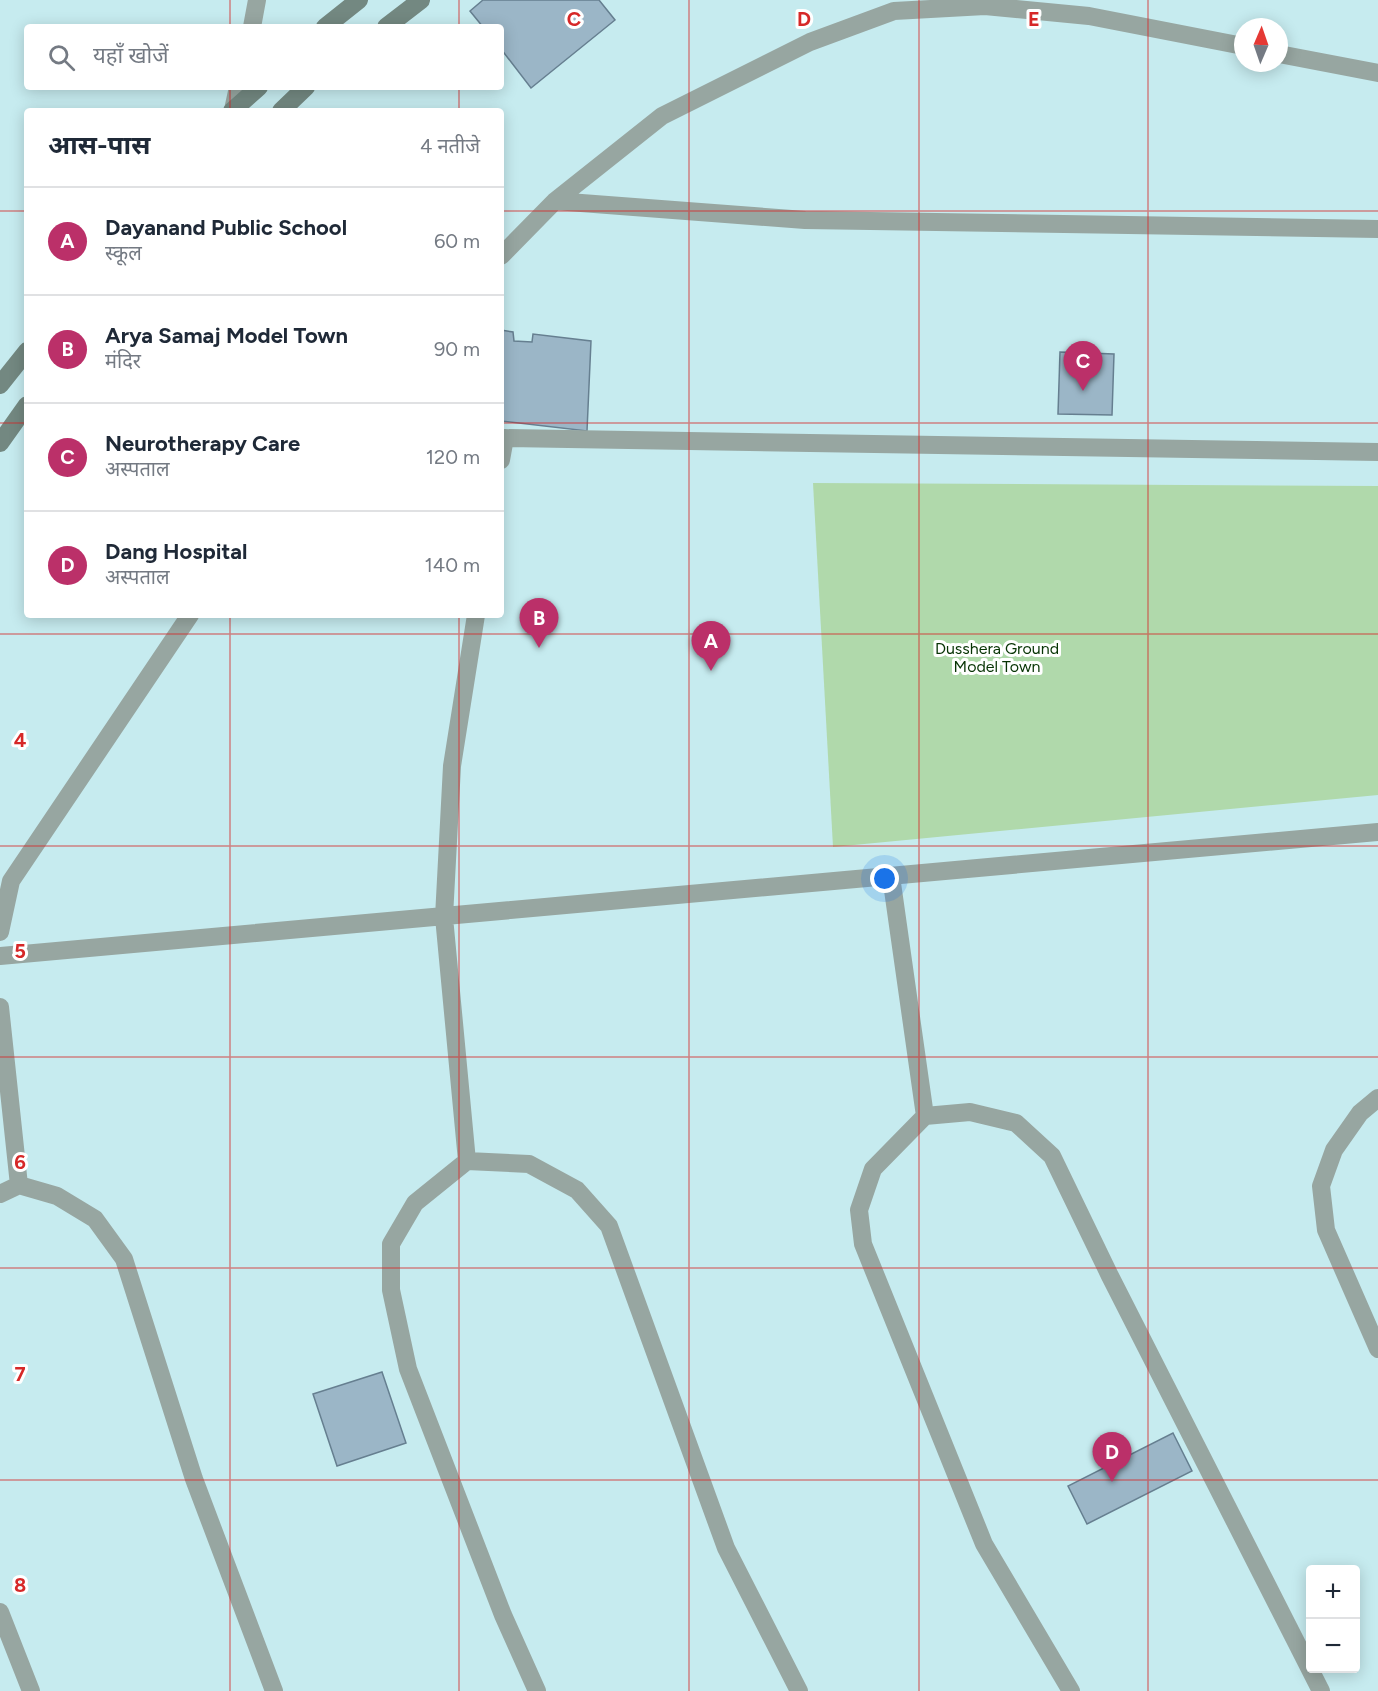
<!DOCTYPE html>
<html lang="hi">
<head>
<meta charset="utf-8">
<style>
  body { margin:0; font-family:Figtree,"Noto Sans Devanagari",sans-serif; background:#f6f6f7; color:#1f2937 }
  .controls { position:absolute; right:18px; bottom:18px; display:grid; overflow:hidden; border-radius:6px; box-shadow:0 3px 15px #0003 }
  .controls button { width:54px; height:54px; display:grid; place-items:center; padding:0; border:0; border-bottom:2px solid #e0e1e3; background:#fff; color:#1f2937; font:30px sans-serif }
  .compass { position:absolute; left:1234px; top:18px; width:54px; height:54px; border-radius:50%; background:#fff; box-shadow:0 3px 15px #0003; rotate:2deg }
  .you { position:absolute; left:885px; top:879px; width:21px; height:21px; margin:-15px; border:4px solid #fff; border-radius:50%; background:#1a73e8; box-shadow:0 0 0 9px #1a73e833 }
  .badge { display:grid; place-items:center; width:39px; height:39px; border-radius:50%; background:#bb3069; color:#fff; font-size:20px; font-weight:700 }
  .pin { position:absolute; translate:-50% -50px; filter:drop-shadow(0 2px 3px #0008) }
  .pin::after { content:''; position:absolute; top:32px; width:21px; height:18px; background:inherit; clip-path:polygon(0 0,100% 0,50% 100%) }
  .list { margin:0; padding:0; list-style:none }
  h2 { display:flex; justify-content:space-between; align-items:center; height:78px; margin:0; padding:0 24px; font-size:26px }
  h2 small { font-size:20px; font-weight:400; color:#747a83 }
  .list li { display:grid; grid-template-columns:39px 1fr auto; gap:18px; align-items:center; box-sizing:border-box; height:108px; padding:0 24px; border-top:2px solid #e0e1e3 }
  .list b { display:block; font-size:22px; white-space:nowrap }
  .list p { margin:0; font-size:20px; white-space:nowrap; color:#747a83 }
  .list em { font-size:20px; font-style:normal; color:#747a83 }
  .icon { flex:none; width:33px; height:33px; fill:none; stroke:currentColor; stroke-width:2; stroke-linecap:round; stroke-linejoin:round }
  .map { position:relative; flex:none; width:1378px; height:1691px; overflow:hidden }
  .search { position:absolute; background:#fff; box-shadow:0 3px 15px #0003; left:24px; top:24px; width:480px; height:66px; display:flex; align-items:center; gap:15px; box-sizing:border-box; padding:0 21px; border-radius:6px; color:#747a83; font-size:22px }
  .panel { position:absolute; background:#fff; box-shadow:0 3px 15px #0003; left:24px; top:108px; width:480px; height:510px; border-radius:6px }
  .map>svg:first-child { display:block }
</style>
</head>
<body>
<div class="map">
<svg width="1378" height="1691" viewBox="0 0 1378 1691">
  <rect width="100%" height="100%" fill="#c6ebef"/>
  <path fill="#b0d9ab" d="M813,483l565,3v309l-545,52z"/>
  <path fill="#9bb6c7" stroke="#667f90" stroke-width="1.5" d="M483,0h116l16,20 -84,68 -30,-39v-22h-18l-13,-16z
    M501,330l12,2 1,9 18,1 1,-8 58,7 -4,90 -86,-10z
    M1060,352l54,2 -2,61 -54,-1z
    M382,1372l24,71 -69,23 -24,-72z
    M1173,1433l19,38 -105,53 -19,-38z"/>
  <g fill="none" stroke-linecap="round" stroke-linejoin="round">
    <path stroke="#97a6a1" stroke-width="18" d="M252,27l5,-27
      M1279,54l99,19
      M233,110l5,-23
      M555,201l250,19 573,9
      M501,256l54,-55 107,-85 148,-74 84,-31 91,-5 104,10 154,30
      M501,438l877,14
      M501,460l4,-22
      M891,876l34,240
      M0,932l11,-51 179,-266
      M0,956l1378,-124
      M0,1007l19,178
      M1378,1098l-18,15 -26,37 -13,36 5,44 52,119
      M467,1161l-23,-244 8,-151 24,-151
      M0,1194l19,-9 38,11 38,23 29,40 70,220 80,212
      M0,1612l31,79
      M537,1691l-34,-76 -95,-246 -17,-79v-46l24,-41 52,-42 62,3 48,26 32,36 117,322 73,143
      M1071,1691l-87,-147 -121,-300 -4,-34 14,-41 52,-53 45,-4 46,11 36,33 58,120 211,415"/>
    <path stroke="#738881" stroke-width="18" d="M325,27l34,-27
      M386,27l35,-27
      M232,111l27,-24
      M281,111l25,-24
      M0,385l27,-34
      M0,443l27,-38"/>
  </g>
  <path fill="none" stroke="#d62828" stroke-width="1.5" stroke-opacity="0.55" d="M230,0v27M459,0v27M689,0v1691M919,0v1691M1148,0v1691M230,87v24M459,87v24M0,211h27M501,211h877M0,423h27M501,423h877M230,615v1076M459,615v1076M0,634h1378M0,846h1378M0,1057h1378M0,1268h1378M0,1480h1378"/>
  <g text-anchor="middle" stroke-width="6" stroke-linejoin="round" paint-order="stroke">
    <g font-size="16" fill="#073404" stroke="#fff">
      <text x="997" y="654">Dusshera Ground<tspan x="997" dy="18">Model Town</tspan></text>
    </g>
  </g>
  <g font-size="20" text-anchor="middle" font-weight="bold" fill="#d62828" stroke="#fff" stroke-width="6" stroke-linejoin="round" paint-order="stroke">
    <text x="574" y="26">C</text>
    <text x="804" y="26">D</text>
    <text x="1034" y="26">E</text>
    <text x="20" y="747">4</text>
    <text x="20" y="958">5</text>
    <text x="20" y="1169">6</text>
    <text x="20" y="1381">7</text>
    <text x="20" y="1592">8</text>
  </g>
</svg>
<div class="controls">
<button>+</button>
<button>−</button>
</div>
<svg class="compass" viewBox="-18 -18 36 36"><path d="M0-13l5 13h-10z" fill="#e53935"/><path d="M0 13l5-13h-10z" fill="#747a83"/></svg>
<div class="you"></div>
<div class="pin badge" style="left:711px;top:671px">A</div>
<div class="pin badge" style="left:539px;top:648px">B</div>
<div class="pin badge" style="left:1083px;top:391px">C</div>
<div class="pin badge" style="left:1112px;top:1482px">D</div>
<div class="search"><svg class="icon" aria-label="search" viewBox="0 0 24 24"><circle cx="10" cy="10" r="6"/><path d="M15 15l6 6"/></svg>यहाँ खोजें</div>
<section class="panel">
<h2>आस-पास<small>4 नतीजे</small></h2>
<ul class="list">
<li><span class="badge">A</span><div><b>Dayanand Public School</b><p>स्कूल</p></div><em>60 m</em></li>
<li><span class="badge">B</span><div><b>Arya Samaj Model Town</b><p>मंदिर</p></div><em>90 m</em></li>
<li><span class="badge">C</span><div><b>Neurotherapy Care</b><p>अस्पताल</p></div><em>120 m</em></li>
<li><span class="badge">D</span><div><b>Dang Hospital</b><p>अस्पताल</p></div><em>140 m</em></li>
</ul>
</section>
</div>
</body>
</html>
